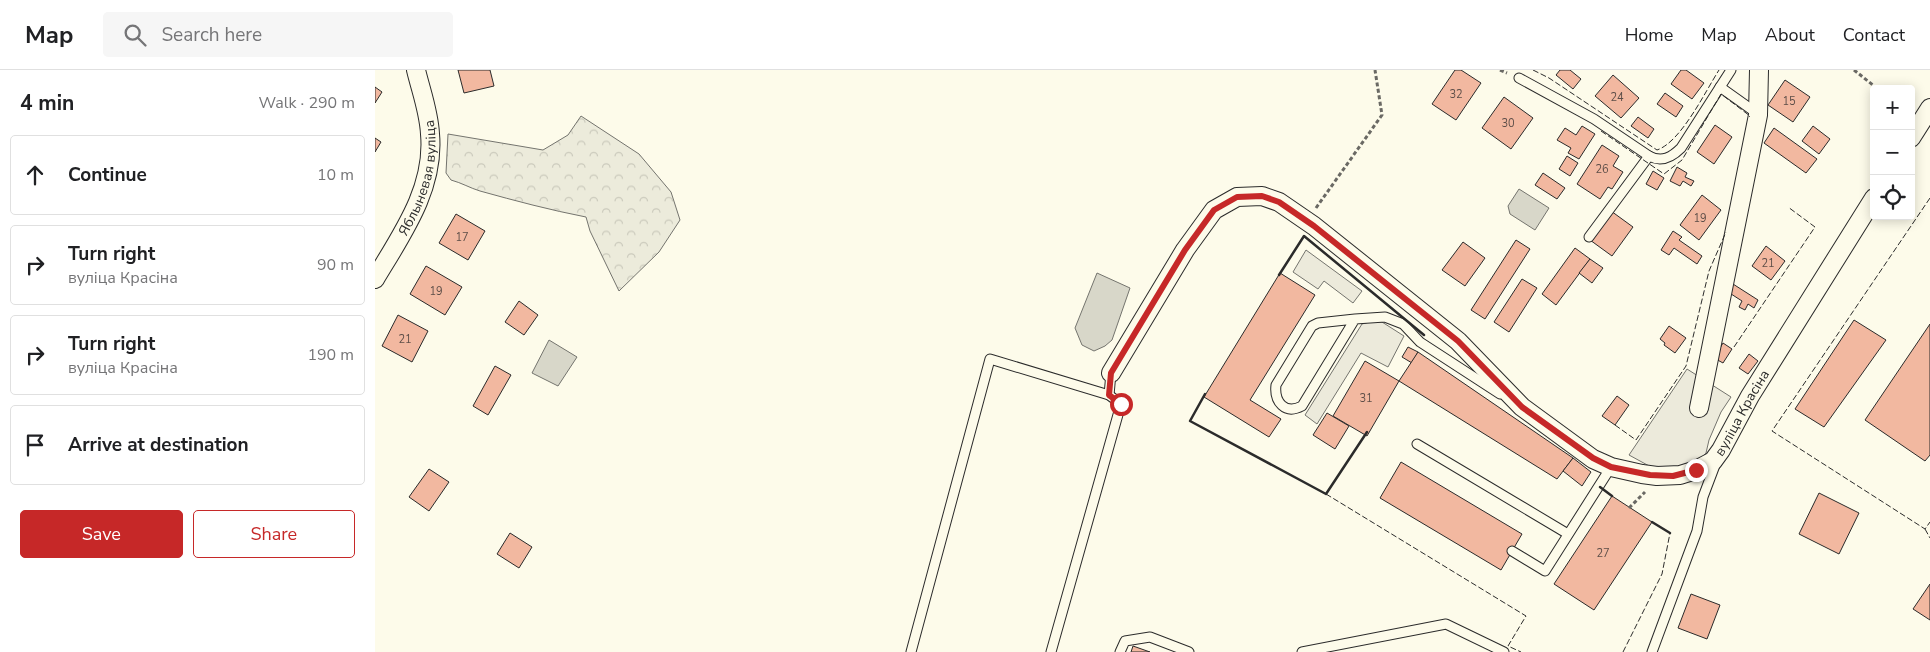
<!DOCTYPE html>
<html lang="en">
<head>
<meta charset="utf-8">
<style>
  body { margin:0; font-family:"Nunito Sans",sans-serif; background:#f6f6f6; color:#202124 }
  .controls { position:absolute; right:15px; top:15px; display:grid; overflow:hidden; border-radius:5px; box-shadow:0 2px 12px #0003 }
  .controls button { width:45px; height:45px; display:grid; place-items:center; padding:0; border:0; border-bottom:1px solid #e0e0e0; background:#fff; color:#202124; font:25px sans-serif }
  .stop { position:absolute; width:15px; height:15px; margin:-11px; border:4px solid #c62828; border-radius:50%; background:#fff }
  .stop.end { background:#c62828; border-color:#fff; box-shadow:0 1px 5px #0008 }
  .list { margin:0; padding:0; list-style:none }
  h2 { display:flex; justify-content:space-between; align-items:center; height:65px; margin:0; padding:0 20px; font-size:21px }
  h2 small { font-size:16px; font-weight:400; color:#757577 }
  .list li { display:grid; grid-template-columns:32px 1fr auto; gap:15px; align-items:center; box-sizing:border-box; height:80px; margin:0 10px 10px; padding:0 10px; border:1px solid #e0e0e0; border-radius:5px }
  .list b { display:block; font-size:19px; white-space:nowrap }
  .list p { margin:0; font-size:16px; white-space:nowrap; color:#757577 }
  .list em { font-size:16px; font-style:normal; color:#757577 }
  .actions { display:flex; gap:10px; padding:15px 20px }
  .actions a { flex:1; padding:11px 0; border:1px solid #c62828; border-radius:5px; text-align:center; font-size:18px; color:#c62828 }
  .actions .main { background:#c62828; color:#fff }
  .icon { flex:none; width:28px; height:28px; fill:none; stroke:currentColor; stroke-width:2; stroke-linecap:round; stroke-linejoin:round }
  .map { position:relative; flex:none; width:1555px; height:582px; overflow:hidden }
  header { display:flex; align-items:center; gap:30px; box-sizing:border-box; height:70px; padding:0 25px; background:#fff; border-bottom:1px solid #e0e0e0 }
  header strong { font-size:24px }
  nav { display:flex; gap:28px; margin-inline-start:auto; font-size:18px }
  .search { width:350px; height:45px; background:#f6f6f6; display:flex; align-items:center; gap:12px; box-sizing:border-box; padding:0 18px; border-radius:5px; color:#757577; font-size:19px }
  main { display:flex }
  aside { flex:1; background:#fff }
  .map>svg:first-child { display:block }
</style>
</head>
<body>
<header>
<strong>Map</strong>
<div class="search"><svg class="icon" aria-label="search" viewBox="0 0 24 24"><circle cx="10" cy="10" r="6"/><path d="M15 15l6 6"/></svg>Search here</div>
<nav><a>Home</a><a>Map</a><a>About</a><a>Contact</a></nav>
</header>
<main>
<aside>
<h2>4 min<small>Walk · 290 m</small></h2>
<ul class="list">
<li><svg class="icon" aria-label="ahead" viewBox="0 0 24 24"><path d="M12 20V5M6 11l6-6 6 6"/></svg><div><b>Continue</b></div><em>10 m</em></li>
<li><svg class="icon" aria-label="right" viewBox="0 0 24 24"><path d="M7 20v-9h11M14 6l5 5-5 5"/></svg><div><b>Turn right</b><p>вуліца Красіна</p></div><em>90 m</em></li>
<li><svg class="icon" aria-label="right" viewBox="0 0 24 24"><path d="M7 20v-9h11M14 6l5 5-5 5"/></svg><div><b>Turn right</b><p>вуліца Красіна</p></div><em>190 m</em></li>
<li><svg class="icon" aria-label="arrive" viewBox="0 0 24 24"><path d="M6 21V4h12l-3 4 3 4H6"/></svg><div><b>Arrive at destination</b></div></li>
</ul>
<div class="actions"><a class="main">Save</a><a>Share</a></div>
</aside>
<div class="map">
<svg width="1555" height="582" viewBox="0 0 1555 582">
  <defs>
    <pattern id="forest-crowns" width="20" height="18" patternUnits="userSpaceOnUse" patternTransform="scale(1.25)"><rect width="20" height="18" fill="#ecebdb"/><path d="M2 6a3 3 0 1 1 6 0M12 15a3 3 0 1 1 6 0" fill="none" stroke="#cbcabc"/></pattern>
  </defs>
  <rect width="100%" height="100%" fill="#fdfbea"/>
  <path fill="url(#forest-crowns)" stroke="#74746e" d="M206,46L264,84L296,122L305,150L284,182L244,221L215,161L211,147C175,140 141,131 105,121C95,118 87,113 76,110L71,103L73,64L168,80L193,65Z"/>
  <g fill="#eceadb" stroke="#74746e">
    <polygon points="931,180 987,221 978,233 949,211 943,219 918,202"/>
    <polygon points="998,251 1007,252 1029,266 1013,297 986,283 942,354 930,345 987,254"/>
    <polygon points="1312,299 1356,327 1346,342 1334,370 1331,383 1325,389 1306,398 1276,397 1254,385"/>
  </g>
  <g fill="#d8d7c9" stroke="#74746e">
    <polygon points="1144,119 1174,138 1160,160 1135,144 1133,136"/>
    <polygon points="722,203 755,218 737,270 730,276 719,281 707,275 700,258"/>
    <polygon points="174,270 202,287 183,316 157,303"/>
  </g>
  <g fill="#f2b8a0" stroke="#2b2b2b">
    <polygon points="83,0 115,0 119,16 89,23"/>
    <polygon points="1080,0 1086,0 1106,13 1081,50 1057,34"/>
    <polygon points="1185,0 1195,0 1206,9 1198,19 1181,5"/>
    <polygon points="1306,0 1311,0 1329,13 1317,29 1296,14"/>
    <polygon points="1238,5 1264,28 1246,48 1220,26"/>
    <polygon points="1410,10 1435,27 1418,52 1393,35"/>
    <polygon points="0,17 7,22 0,33"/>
    <polygon points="1290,23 1308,36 1301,47 1282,34"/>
    <polygon points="1129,27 1158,48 1136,79 1107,58"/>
    <polygon points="1263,47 1279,59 1273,68 1256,56"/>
    <polygon points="1340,55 1357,67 1339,94 1322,82"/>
    <polygon points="1207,56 1220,64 1204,89 1193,83 1196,78 1182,70 1190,58 1201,65"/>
    <polygon points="1438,56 1455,69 1444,84 1427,71"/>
    <polygon points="1399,58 1442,89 1431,103 1389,73"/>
    <polygon points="0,68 6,72 0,82"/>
    <polygon points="1227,75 1244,86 1238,96 1248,102 1237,119 1233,117 1225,129 1202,114"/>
    <polygon points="1192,86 1203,93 1195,106 1184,99"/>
    <polygon points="1302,97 1312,103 1310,107 1319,111 1316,116 1308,111 1305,116 1295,111"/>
    <polygon points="1278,101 1289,108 1282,120 1271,114"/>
    <polygon points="1168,103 1190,118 1182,129 1160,115"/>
    <polygon points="1327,125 1346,140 1324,170 1305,155"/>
    <polygon points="1236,141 1258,157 1237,186 1215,170"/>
    <polygon points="81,144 110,161 93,190 64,173"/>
    <polygon points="1298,161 1307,167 1304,170 1327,186 1322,194 1299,178 1294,185 1286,180"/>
    <polygon points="1141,170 1155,179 1110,249 1096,240"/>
    <polygon points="1088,172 1110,188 1090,216 1067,200"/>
    <polygon points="1391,176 1410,191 1396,210 1377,196"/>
    <polygon points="1200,178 1215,189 1181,235 1167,224"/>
    <polygon points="1215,189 1228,198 1217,213 1204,203"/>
    <polygon points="51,196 87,217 70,245 35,224"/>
    <polygon points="905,203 940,225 875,330 906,349 894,367 829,327"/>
    <polygon points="1147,209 1162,218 1134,262 1119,252"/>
    <polygon points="1358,214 1383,230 1379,238 1373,234 1370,240 1364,237 1367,231 1353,222"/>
    <polygon points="144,231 163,245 149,265 130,252"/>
    <polygon points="23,245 53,261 37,292 7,276"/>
    <polygon points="1479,250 1511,270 1449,357 1420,339"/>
    <polygon points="1555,254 1555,385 1550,391 1490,350"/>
    <polygon points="1294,256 1311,268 1300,283 1289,275 1290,273 1285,269"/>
    <polygon points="1348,273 1357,279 1348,293 1339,288"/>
    <polygon points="1033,277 1043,282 1037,293 1027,287"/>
    <polygon points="1043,282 1198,388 1182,409 1024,311"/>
    <polygon points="1374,284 1383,291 1373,304 1364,298"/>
    <polygon points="990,291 1024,311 992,366 958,346"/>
    <polygon points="120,296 136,305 113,345 98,336"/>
    <polygon points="1242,326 1254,335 1240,355 1227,346"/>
    <polygon points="952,343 974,356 960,379 938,365"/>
    <polygon points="1198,388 1216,402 1207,416 1188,401"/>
    <polygon points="1026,392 1147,464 1126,500 1005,428"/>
    <polygon points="54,399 74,412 54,441 34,427"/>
    <polygon points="1444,423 1484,443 1464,484 1424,464"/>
    <polygon points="1237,426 1277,452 1219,540 1179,514"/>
    <polygon points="135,463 157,477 144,498 122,484"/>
    <polygon points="1555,514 1555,550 1538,539"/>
    <polygon points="1316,524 1345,535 1332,569 1303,558"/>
    <polygon points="758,576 775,582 756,582"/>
  </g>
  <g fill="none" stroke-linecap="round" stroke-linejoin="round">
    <defs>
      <g id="service">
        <path d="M1144,8L1219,49L1274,86C1287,93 1297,87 1306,78L1356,0"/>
        <polyline points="1345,17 1383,44"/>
        <polyline points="1214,167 1274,86"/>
        <path d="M980,249L943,253L937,256L901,315C899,332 910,345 927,336L980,249L1010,247L1028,254L1045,272L1125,324"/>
        <polyline points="734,325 736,303"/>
        <polyline points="1042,374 1193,464"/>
        <polyline points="1137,481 1170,501 1236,397"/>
        <polyline points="536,582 615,289 734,325 746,334 676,582"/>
        <polyline points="745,582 750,571 775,567 814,582"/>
        <polyline points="927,582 1071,554 1129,582"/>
        <polyline points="1277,582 1322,461 1328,427 1342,390"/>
      </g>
      <g id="minor">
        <polyline points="1536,68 1555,38"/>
        <path id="s1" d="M0,209C27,164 60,118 55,64C54,42 46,21 41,0"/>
        <path id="s2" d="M736,303L810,180L839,140L862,127L887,126L904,132L939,156L1083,271L1147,337L1218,389L1236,397L1267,404L1282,406L1305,405L1321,400L1338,391L1346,380L1375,326L1499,128"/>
        <polyline points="1324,338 1383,45 1384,0"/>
      </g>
    </defs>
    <use href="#service" stroke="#2b2b2b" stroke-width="11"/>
    <use href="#minor" stroke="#2b2b2b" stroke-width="20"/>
    <g stroke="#6a6964" stroke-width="3" stroke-dasharray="4 2.5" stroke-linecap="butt">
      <polyline points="1125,0 1132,3"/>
      <polyline points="1479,0 1503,19"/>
      <polyline points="941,138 1007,45 1000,0"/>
      <polyline points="1254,438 1270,422"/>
    </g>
    <use href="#service" stroke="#fdfbea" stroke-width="9"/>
    <use href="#minor" stroke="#fdfbea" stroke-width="18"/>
    <g stroke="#2b2b2b" stroke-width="1" stroke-dasharray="6 2.5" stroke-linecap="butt">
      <path d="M1158,0L1174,8L1282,80C1306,72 1330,22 1344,0"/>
      <polyline points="1226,61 1289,104 1307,90 1346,24 1375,46 1374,47"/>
      <polyline points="1555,128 1397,361 1550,459 1555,452"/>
      <polyline points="1359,277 1440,157 1413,137"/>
      <polyline points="1240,355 1261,370 1311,296 1334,201 1351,162"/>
      <polyline points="951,424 1151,546 1133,576 1146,582"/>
      <polyline points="1550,459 1555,468"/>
      <polyline points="1248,582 1287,504 1295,463"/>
    </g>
    <g stroke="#2b2b2b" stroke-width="2.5">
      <polyline points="904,205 929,166 1049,265"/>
      <polyline points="830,324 815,351 951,424 992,362"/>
      <polyline points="1225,417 1237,426"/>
      <polyline points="1277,452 1295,463"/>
    </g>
  </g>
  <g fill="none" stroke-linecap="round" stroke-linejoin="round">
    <polyline stroke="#c62828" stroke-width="6" points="746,334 734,325 736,303 810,180 839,140 862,127 887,126 904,132 939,156 1083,271 1147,337 1218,388 1236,397 1275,405 1298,406 1321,400"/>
  </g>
  <g text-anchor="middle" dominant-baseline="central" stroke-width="4" stroke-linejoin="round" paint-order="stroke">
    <g font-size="11" fill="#5d4e48">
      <text x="1081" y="24">32</text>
      <text x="1242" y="27">24</text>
      <text x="1414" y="31">15</text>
      <text x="1133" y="53">30</text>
      <text x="1227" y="99">26</text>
      <text x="1325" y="148">19</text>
      <text x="87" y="167">17</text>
      <text x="1393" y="193">21</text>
      <text x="61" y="221">19</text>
      <text x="30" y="269">21</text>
      <text x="991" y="328">31</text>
      <text x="1228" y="483">27</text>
    </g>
    <g font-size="14" fill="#2b2b2b" stroke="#fdfbea">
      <text stroke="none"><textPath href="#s1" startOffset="112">Яблыневая вуліца</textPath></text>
      <text stroke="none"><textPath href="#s2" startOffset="851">вуліца Красіна</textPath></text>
    </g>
  </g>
</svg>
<div class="controls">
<button>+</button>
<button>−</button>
<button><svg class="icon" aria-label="locate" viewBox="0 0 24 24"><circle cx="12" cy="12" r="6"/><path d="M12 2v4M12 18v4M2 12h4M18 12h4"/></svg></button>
</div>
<div class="stop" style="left:746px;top:334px"></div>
<div class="stop end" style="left:1321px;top:400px"></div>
</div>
</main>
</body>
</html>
